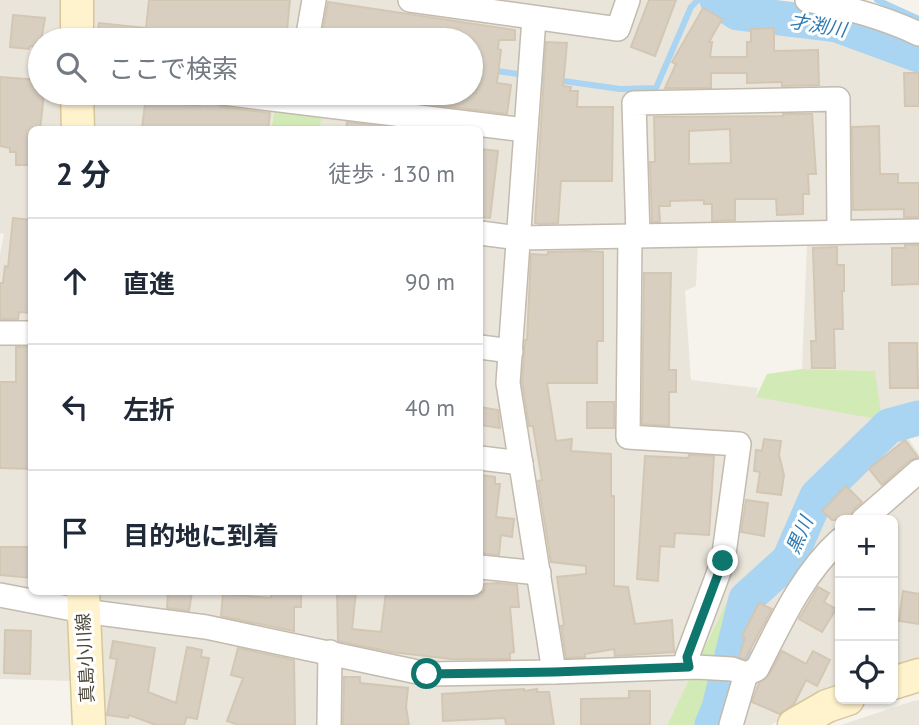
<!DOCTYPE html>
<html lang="ja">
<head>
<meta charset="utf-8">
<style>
  body { margin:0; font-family:"PT Sans","Noto Sans JP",sans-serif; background:#f2f2f3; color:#1f2937 }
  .controls { position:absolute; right:21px; bottom:21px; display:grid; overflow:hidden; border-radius:10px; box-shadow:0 2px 5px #0004 }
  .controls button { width:63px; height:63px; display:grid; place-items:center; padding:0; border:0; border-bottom:2px solid #e0e1e3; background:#fff; color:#1f2937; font:35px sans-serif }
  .stop { position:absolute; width:21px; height:21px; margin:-16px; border:5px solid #0f766e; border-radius:50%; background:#fff }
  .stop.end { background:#0f766e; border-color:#fff; box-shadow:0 2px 7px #0008 }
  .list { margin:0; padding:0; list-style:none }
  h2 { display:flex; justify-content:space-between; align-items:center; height:91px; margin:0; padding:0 28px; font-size:30px }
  h2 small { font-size:23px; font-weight:400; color:#747a83 }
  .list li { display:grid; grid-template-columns:46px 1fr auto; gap:21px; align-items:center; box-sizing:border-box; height:126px; padding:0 28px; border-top:2px solid #e0e1e3 }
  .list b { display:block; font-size:26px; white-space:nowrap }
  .list em { font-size:23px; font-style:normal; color:#747a83 }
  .icon { flex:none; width:38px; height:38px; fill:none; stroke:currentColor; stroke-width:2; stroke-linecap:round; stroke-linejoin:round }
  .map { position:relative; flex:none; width:919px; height:725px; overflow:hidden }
  .search { position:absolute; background:#fff; box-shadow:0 2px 5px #0004; left:28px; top:28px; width:455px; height:77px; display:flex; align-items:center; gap:18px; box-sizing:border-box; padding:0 24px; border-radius:38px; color:#747a83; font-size:26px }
  .panel { position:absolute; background:#fff; box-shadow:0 2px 5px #0004; left:28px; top:126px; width:455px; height:469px; border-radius:10px }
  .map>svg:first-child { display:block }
</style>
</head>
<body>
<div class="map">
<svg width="919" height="725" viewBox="0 0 919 725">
  <rect width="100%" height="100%" fill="#f6f3ec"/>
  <g fill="#eae5da" fill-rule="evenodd">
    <polygon points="0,0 61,0 61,40 40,40 40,93 62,93 62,129 32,130 32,592 68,592 73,681 0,679 0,254 4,234 0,233"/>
    <path d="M91,0H707L738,21L829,31L919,62V409L882,420L810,493L781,548L743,593L729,597L667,725H102L94,592H480V130L320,129L322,113L274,107L271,129H92V93H471V40H91ZM807,242L802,369L875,371L756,396L758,388L691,380L685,291L696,286L698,243Z"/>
    <polygon points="904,432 919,454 919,663 893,671 893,520 840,520 840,689 821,695 771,725 746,725 737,719 734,664 747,606 796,560 822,504 871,452"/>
    <polygon points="919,700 919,725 841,725 913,701"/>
  </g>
  <g fill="#d2eab5">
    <polygon points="275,106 322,113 320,129 271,130"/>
    <polygon points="802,369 875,371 882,420 756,397 767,374"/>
    <polygon points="743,593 747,606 734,664 728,703 718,725 667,725 729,597"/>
  </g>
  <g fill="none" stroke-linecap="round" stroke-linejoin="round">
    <g stroke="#a9d4f2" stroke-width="6">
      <polyline points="877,0 919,19"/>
      <polyline points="280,38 292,40"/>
      <polyline points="471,67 524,75"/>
      <polyline points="535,77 620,89 656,88 691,7 698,0"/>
    </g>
    <g stroke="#a9d4f2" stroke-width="35">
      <polyline points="717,0 738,13 837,25 919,55"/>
      <polyline points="712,725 719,708 746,599 789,560 817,496 889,426 919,418"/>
    </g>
  </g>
  <g fill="#d8cfc1" stroke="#d3c7b4" stroke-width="2" fill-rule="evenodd">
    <polygon points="149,0 290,0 286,40 96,40 99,23 146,28"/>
    <polygon points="649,0 676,0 655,56 631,47"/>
    <polygon points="328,2 515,30 515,40 499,40 498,49 501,50 497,83 511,85 507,114 350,94 476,93 480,56 471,55 473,40 321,40"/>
    <polygon points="703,8 722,19 709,42 712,42 710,57 747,57 747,42 751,42 751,29 774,28 774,51 818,50 819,85 782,86 782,82 747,83 747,73 711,73 711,88 665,88 676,64 672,62"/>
    <polygon points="13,15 45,18 40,47 30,46 29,49 10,47"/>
    <polygon points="546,42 567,43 563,86 571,87 570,91 578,91 577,107 613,107 612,181 561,181 558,223 540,224 535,223"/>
    <polygon points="904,73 919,73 919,106 905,106"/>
    <polygon points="0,77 40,80 40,93 44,93 40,130 32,130 32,165 16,165 16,152 10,152 10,148 0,146"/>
    <polygon points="146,96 166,98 166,102 200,106 200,99 212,101 221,107 270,113 268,130 142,128"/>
    <path d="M783,114H812L816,174H808L809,194H803V214L777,215L776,199H735V220L712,221V204H704V200L670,201V206H659L660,222H652L650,162H655L654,117L783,116ZM730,129L731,163L689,164V131Z"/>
    <polygon points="347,122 403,129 403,130 346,130"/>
    <polygon points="879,126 880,174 898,174 898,183 919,183 919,217 904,217 904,209 853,210 852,127"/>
    <polygon points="480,149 498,151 490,218 480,217"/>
    <polygon points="13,218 32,220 32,313 19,312 18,319 0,319 0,283 3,283 5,266 8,267"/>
    <polygon points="905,245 919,245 919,284 892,285 892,248 905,248"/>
    <polygon points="837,247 837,265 844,265 844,291 842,291 843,329 834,329 835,368 812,368 811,341 816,341 813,248"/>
    <polygon points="588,251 603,252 603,341 597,341 597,383 547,383 556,441 572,439 571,451 611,454 611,496 614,496 614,586 628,587 635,624 672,620 674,652 615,656 614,649 585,654 585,657 566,658 561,626 564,625 557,577 586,574 586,566 551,562 538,481 542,480 533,426 529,426 522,382 525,340 527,340 531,254 547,255 548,252"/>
    <polygon points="644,273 671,273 669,370 676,370 676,392 669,392 669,426 642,424"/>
    <polygon points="889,343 917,343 918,388 890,388"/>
    <polygon points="16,347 32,347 32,469 0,468 0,382 16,382"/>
    <rect x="587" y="402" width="27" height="26"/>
    <polygon points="480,407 498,410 500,428 480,425"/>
    <polygon points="764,439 781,441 779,455 784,475 781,495 757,492 760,472 754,471 756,450 762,451"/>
    <polygon points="905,440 918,457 910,460 882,485 869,469"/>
    <polygon points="689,455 714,456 709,535 675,533 674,547 660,546 658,581 637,579 645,456 688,458"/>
    <polygon points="480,475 495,477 495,484 500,484 496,517 514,519 512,537 501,535 499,555 480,553"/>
    <polygon points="846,486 862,502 853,510 849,520 832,520 822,511"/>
    <polygon points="746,500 768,503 764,536 741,532"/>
    <polygon points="0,547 32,547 32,578 0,575"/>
    <polygon points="498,583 517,585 519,607 510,607 514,652 510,653 510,659 451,659 391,652 338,641 337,592 356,592 352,629 381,632 386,592 484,592 483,584"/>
    <polygon points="818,587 829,593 824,602 836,609 822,632 799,619"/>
    <polygon points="903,591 919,594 919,624 899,621"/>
    <polygon points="168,592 192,592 189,611 167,608"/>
    <polygon points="271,592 301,592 301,607 294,607 294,631 221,616 223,594 271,598"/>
    <polygon points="759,603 772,609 745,659 739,657 745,638 742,636"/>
    <polygon points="5,630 31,631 30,674 4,673"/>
    <polygon points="113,641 155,648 148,692 176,703 187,647 202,650 201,657 209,658 197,719 187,717 184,725 156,725 129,715 128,718 107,715 117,659 110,658"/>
    <polygon points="238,648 294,660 295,725 238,725 227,721 243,678 231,675"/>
    <polygon points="782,651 806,664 813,651 830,660 817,686 806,680 794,704 780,714 752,702 759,683 769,675"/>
    <polygon points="344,677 360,677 360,683 408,688 406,707 409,725 343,725"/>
    <polygon points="524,689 524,691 537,689 537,692 549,692 554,725 506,725 505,718 443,721 442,694"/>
    <polygon points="629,691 650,691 650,725 581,725 581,699 629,698"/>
  </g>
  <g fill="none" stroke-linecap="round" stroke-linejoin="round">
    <defs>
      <g id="street">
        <polyline points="410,0 618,29 628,0"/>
        <path d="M807,0C846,7 883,17 919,34"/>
        <polyline points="534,18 508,383 554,672"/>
        <polyline points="307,40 314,0"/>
        <polyline points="223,93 525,130"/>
        <polyline points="480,233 519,238 919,231"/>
        <polyline points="630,236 628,437 739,444 723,561 687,657 689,667"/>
        <polyline points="638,236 634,103 838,99 839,232"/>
        <polyline points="0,333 32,333"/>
        <polyline points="480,347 511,351"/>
        <polyline points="480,458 521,463"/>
        <polyline points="863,520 919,471"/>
        <polyline points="480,567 539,573"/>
        <path d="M0,595L83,611L206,627L427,674L554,672L696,667L732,669L746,674L757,669C780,624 802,574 840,540"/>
        <polyline points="329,725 330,652"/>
        <polyline points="731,725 746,674"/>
      </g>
      <g id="secondary">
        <polyline points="77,0 77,40"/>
        <polyline points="77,93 78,130"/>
        <polyline points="83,592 89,725"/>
        <polyline points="893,683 919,675"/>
        <polyline points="794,725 827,706 848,699"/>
      </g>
    </defs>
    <use href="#street" stroke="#c2bbae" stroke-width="26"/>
    <use href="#secondary" stroke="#d6c79b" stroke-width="35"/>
    <use href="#street" stroke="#fff" stroke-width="23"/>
    <use href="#secondary" stroke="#fff3cd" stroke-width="32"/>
  </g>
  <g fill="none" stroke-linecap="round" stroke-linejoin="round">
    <polyline stroke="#0f766e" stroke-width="9" points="427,674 554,672 689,667 687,657 723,561"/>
  </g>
  <g text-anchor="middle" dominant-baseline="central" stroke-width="6" stroke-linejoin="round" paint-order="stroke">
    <g font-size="18" fill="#4b4439" stroke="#fff">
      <text transform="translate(85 658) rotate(-93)">真島小川線</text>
    </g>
    <g font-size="19" font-style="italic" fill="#2e7ab2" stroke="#fff">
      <text transform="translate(818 25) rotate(10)">才渕川</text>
      <text transform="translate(799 535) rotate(-66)">黒川</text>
    </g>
  </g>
</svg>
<div class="controls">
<button>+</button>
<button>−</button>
<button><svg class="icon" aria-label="locate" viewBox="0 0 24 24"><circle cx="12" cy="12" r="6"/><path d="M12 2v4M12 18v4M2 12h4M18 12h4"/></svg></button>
</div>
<div class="stop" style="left:427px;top:674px"></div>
<div class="stop end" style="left:723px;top:561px"></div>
<div class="search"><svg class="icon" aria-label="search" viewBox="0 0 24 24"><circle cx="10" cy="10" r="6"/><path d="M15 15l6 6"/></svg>ここで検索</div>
<section class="panel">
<h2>2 分<small>徒歩 · 130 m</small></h2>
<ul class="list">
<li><svg class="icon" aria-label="ahead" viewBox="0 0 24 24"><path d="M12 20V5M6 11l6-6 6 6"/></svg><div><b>直進</b></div><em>90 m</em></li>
<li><svg class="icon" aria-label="left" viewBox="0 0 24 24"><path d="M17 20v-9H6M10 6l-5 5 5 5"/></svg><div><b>左折</b></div><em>40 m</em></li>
<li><svg class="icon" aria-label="arrive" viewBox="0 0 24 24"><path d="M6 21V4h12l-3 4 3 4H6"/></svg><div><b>目的地に到着</b></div></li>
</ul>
</section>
</div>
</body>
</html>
